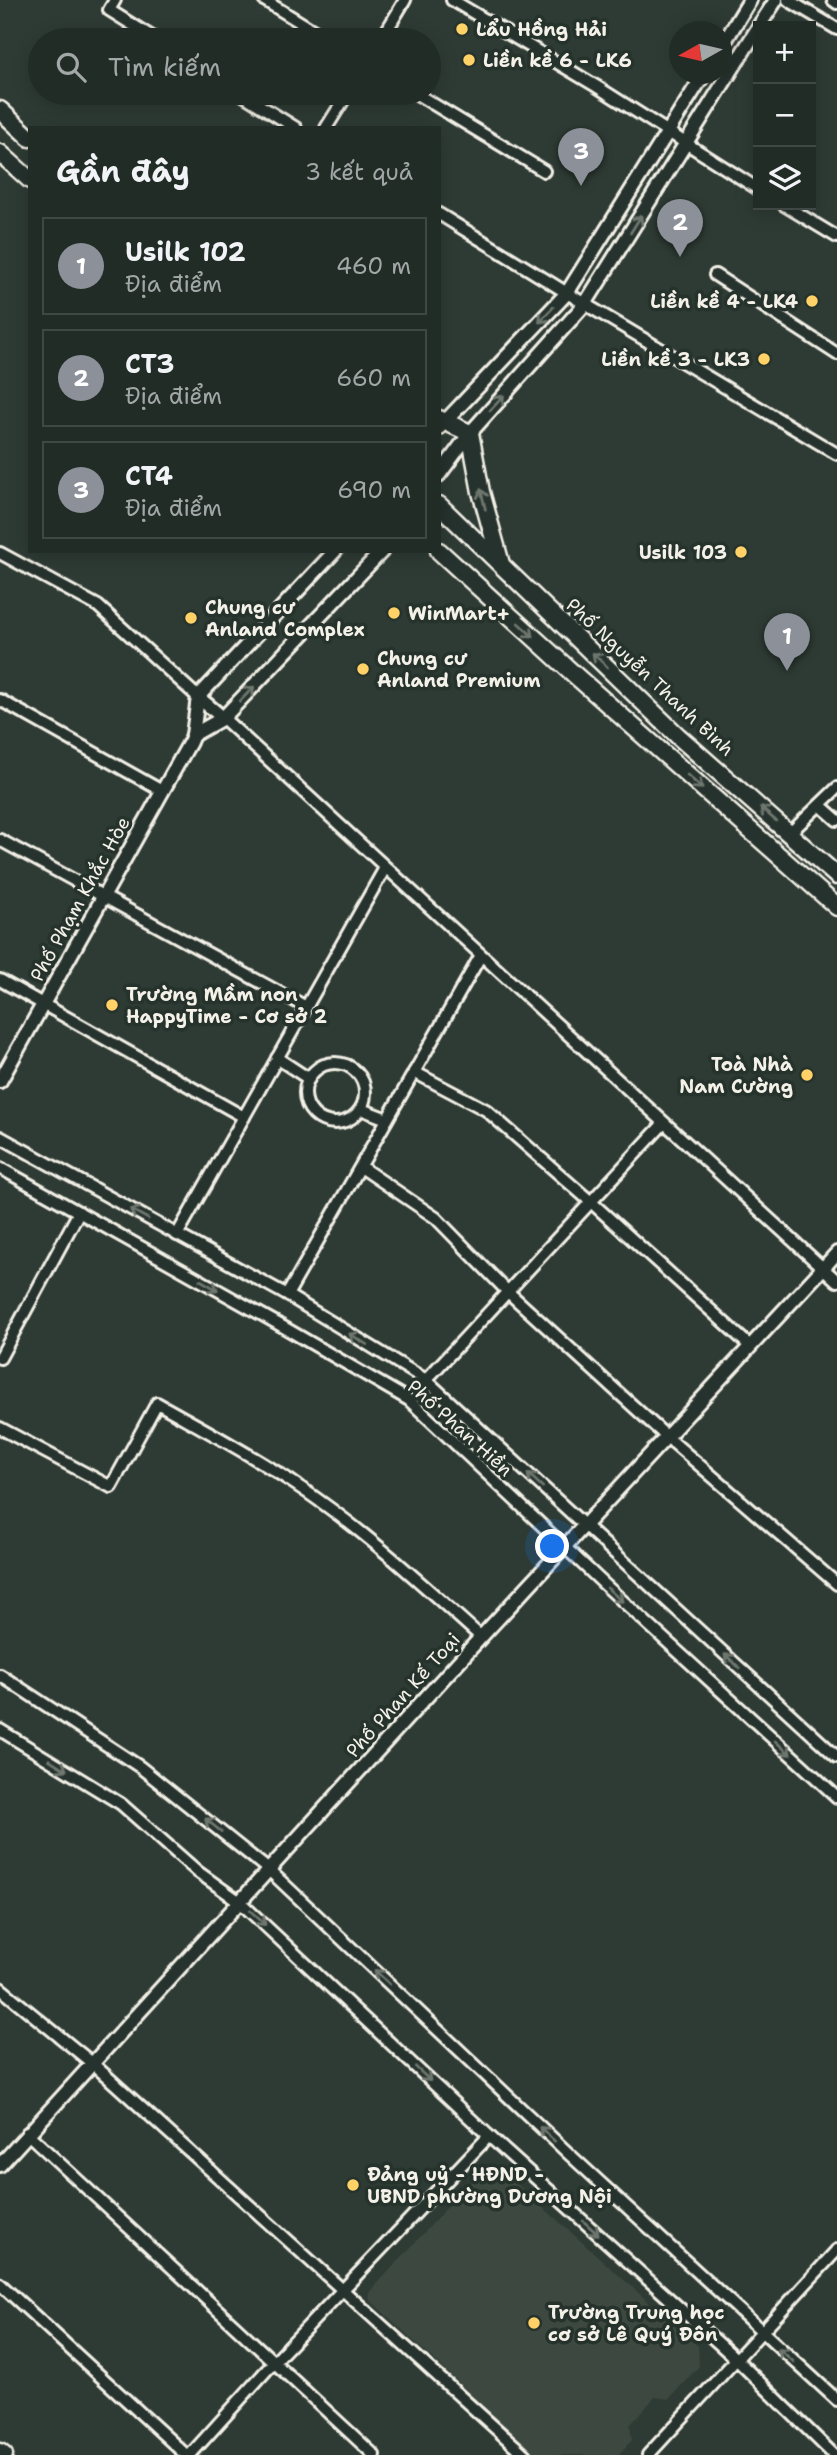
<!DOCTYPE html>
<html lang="vi">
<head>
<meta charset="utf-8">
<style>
  body { margin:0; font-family:"Shantell Sans",sans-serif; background:#2a342f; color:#f1f3f6 }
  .controls { position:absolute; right:21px; top:21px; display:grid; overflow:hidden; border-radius:0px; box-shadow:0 4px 18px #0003 }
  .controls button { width:63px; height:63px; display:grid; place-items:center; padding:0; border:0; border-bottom:2px solid #3f4844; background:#222c27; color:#f1f3f6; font:35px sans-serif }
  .compass { position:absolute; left:669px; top:21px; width:63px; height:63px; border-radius:50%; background:#222c27; box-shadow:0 4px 18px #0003; rotate:262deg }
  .you { position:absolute; left:553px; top:1547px; width:24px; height:24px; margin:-18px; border:5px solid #fff; border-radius:50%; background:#1a73e8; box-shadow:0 0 0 10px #1a73e833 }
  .badge { display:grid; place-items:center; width:46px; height:46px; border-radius:50%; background:#8c9099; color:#fff; font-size:23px; font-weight:700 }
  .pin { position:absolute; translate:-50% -58px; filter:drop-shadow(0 2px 4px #0008) }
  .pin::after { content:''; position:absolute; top:37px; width:24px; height:21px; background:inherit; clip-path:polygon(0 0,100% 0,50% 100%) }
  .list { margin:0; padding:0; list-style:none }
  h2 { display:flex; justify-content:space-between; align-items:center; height:91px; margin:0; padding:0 28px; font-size:30px }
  h2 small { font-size:23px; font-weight:400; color:#a2a7a7 }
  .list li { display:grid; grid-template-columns:46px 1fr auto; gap:21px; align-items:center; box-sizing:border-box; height:98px; margin:0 14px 14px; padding:0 14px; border:2px solid #3f4844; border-radius:0px }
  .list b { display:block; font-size:26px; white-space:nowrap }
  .list p { margin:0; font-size:23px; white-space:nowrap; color:#a2a7a7 }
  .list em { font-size:23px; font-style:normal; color:#a2a7a7 }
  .icon { flex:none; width:38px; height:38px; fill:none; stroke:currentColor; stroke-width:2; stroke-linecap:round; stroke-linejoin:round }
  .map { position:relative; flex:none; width:837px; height:2455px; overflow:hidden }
  .search { position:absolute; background:#222c27; box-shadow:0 4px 18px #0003; left:28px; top:28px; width:413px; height:77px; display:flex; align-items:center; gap:18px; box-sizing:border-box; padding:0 24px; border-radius:38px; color:#a2a7a7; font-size:26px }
  .panel { position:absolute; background:#222c27; box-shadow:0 4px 18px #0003; left:28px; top:126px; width:413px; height:427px; border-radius:0px }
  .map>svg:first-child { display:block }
</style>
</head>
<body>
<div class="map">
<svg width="837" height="2455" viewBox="0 0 837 2455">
  <rect width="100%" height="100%" fill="#2e3b34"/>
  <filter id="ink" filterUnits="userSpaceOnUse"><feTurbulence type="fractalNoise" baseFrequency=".0143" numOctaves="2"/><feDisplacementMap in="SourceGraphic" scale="14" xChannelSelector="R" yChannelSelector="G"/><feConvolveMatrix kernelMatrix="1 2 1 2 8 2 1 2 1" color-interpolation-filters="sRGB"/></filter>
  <g filter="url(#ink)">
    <polygon fill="#3c4841" points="484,2167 498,2167 698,2346 699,2366 669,2399 655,2397 630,2425 632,2440 618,2455 536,2455 370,2300 369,2293"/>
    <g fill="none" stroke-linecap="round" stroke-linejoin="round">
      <defs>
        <g id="minor">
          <polyline points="115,0 109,10 157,40"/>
          <polyline points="264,0 329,40"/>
          <polyline points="452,0 596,86 758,189"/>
          <polyline points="788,0 837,29"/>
          <polyline points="833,0 837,3"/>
          <polyline points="381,40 405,0"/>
          <polyline points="240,93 296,128"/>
          <polyline points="415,93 544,171"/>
          <polyline points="326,128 348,93"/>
          <polyline points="784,205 837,237"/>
          <polyline points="439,214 585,304 837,454"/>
          <polyline points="715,275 837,354"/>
          <polyline points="0,553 98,606 198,697"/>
          <polyline points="0,700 162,791"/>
          <polyline points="223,718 837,1281"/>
          <polyline points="820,805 837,820"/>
          <polyline points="790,833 837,788"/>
          <polyline points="0,840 306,1007"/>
          <polyline points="0,980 244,1117"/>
          <polyline points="277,1058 309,1079"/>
          <circle cx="335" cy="1093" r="30"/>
          <polyline points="414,1072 486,1110 591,1202 750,1346"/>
          <polyline points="361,1109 387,1119"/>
          <polyline points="0,1137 287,1295 426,1380 837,1757"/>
          <polyline points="361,1167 436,1218 508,1292 667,1437 837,1584"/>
          <polyline points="0,1168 273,1321 409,1400 604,1584 837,1797"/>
          <polyline points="177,1235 385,868"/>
          <polyline points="287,1295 481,955"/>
          <polyline points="0,1358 79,1212"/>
          <polyline points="426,1380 664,1123"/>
          <path d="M0,1428L111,1487L157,1403C203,1429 251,1454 295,1484C362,1528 422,1584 481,1637"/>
          <polyline points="0,1675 140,1767 270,1871 569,2154 837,2400"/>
          <polyline points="0,1730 121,1804 198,1872 240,1902 489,2136 736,2359 834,2455"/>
          <polyline points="0,1988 92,2063 525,2455"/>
          <polyline points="27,2133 374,2455"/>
          <polyline points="0,2284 186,2455"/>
          <polyline points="190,2455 274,2362 489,2136"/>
          <polyline points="648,2455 837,2250"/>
        </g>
        <g id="tertiary">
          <polyline points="759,26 776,0"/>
          <polyline points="722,46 750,0"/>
          <polyline points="439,428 567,293 704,74"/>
          <polyline points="439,475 470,433 585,304 758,28"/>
          <polyline points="198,697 223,718"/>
          <polyline points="193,735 223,718 382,551"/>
          <polyline points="0,1081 190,742 193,735 198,697 335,551"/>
          <polyline points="0,2165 481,1637 837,1253"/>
        </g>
        <polyline id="secondary" points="0,2451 5,2455"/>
        <g id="primary">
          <polyline points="0,110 30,138"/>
          <polyline points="0,153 30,180"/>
          <polyline points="439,419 470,433 481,492 501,564"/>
          <polyline points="439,505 678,736 837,876"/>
          <polyline points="439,551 576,676 837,907"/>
        </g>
      </defs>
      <use href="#minor" stroke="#f4f1e8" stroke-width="16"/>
      <use href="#tertiary" stroke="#f4f1e8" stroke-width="18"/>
      <use href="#secondary" stroke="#f4f1e8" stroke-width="19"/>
      <use href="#primary" stroke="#f4f1e8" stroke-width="21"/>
      <use href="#minor" stroke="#26332d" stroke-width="10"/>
      <use href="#tertiary" stroke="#26332d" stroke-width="12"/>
      <use href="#secondary" stroke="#26332d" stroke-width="14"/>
      <use href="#primary" stroke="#26332d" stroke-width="16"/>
    </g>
    <defs><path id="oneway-shaft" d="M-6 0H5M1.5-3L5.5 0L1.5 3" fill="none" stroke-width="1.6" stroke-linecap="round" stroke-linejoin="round" transform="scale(1.75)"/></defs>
    <g stroke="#6e766e">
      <use href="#oneway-shaft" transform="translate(636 224) rotate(-58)"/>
      <use href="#oneway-shaft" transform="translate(546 315) rotate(133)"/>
      <use href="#oneway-shaft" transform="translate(497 403) rotate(-48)"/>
      <use href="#oneway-shaft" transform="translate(483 499) rotate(-103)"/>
      <use href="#oneway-shaft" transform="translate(526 630) rotate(42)"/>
      <use href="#oneway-shaft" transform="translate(600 660) rotate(-136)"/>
      <use href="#oneway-shaft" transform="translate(247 694) rotate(-46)"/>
      <use href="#oneway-shaft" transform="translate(695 782) rotate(42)"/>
      <use href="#oneway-shaft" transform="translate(768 814) rotate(-139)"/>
      <use href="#oneway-shaft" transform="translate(139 1214) rotate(-151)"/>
      <use href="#oneway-shaft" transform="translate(209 1285) rotate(30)"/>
      <use href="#oneway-shaft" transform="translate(358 1339) rotate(-148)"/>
      <use href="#oneway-shaft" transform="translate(535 1480) rotate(-137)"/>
      <use href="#oneway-shaft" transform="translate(615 1595) rotate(42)"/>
      <use href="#oneway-shaft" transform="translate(732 1661) rotate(-138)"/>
      <use href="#oneway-shaft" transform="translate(783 1748) rotate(42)"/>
      <use href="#oneway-shaft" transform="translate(58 1765) rotate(32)"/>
      <use href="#oneway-shaft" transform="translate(213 1825) rotate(-141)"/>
      <use href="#oneway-shaft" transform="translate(258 1918) rotate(43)"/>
      <use href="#oneway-shaft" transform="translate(382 1977) rotate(-137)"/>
      <use href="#oneway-shaft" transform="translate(423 2074) rotate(43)"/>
      <use href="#oneway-shaft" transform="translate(547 2134) rotate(-137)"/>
      <use href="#oneway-shaft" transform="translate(591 2228) rotate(42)"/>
      <use href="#oneway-shaft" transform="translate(786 2355) rotate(-138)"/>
    </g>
  </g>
  <g fill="#ffd166" stroke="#26332d" stroke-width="2.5">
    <circle cx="462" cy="29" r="7"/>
    <circle cx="469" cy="60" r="7"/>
    <circle cx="812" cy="301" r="7"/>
    <circle cx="764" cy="359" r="7"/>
    <circle cx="741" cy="552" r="7"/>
    <circle cx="394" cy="613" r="7"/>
    <circle cx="191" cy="618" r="7"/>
    <circle cx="363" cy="669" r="7"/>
    <circle cx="112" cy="1005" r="7"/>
    <circle cx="807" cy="1075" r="7"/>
    <circle cx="353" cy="2185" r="7"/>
    <circle cx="534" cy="2323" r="7"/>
  </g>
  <g text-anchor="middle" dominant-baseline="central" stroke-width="7" stroke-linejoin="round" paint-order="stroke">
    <g font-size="19" font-weight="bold" fill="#f4f1e8" stroke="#26332d" text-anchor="start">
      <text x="476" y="29">Lẩu Hồng Hải</text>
      <text x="483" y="60">Liền kề 6 - LK6</text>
      <text x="798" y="301" text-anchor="end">Liền kề 4 - LK4</text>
      <text x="750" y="359" text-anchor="end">Liền kề 3 - LK3</text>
      <text x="727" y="552" text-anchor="end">Usilk 103</text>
      <text x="205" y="607">Chung cư<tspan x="205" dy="22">Anland Complex</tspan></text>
      <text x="408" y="613">WinMart+</text>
      <text x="377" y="658">Chung cư<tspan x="377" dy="22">Anland Premium</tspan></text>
      <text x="126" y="994">Trường Mầm non<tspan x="126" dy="22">HappyTime - Cơ sở 2</tspan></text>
      <text x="793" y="1064" text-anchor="end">Toà Nhà<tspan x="793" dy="22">Nam Cường</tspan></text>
      <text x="367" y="2174">Đảng uỷ - HĐND -<tspan x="367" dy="22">UBND phường Dương Nội</tspan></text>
      <text x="548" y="2312">Trường Trung học<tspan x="548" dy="22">cơ sở Lê Quý Đôn</tspan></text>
    </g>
    <g font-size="19" fill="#f4f1e8" stroke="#26332d">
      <text transform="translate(650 677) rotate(43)">Phố Nguyễn Thanh Bình</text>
      <text transform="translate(80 899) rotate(-61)">Phố Phạm Khắc Hòe</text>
      <text transform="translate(460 1428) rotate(42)">Phố Phan Hiền</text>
      <text transform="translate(403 1695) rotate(-48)">Phố Phan Kế Toại</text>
    </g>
  </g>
</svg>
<div class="controls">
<button>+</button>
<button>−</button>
<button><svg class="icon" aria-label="layers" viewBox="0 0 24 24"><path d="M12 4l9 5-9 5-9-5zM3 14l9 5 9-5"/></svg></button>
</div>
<svg class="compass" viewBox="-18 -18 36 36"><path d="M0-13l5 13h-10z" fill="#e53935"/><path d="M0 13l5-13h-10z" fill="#a2a7a7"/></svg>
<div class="you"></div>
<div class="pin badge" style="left:787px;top:671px">1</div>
<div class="pin badge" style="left:680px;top:257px">2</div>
<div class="pin badge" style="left:581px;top:186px">3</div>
<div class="search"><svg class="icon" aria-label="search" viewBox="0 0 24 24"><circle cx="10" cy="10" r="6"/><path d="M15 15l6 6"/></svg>Tìm kiếm</div>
<section class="panel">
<h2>Gần đây<small>3 kết quả</small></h2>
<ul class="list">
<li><span class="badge">1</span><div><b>Usilk 102</b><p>Địa điểm</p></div><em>460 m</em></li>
<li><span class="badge">2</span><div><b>CT3</b><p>Địa điểm</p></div><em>660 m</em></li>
<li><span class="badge">3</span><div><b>CT4</b><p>Địa điểm</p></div><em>690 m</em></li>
</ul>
</section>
</div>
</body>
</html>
